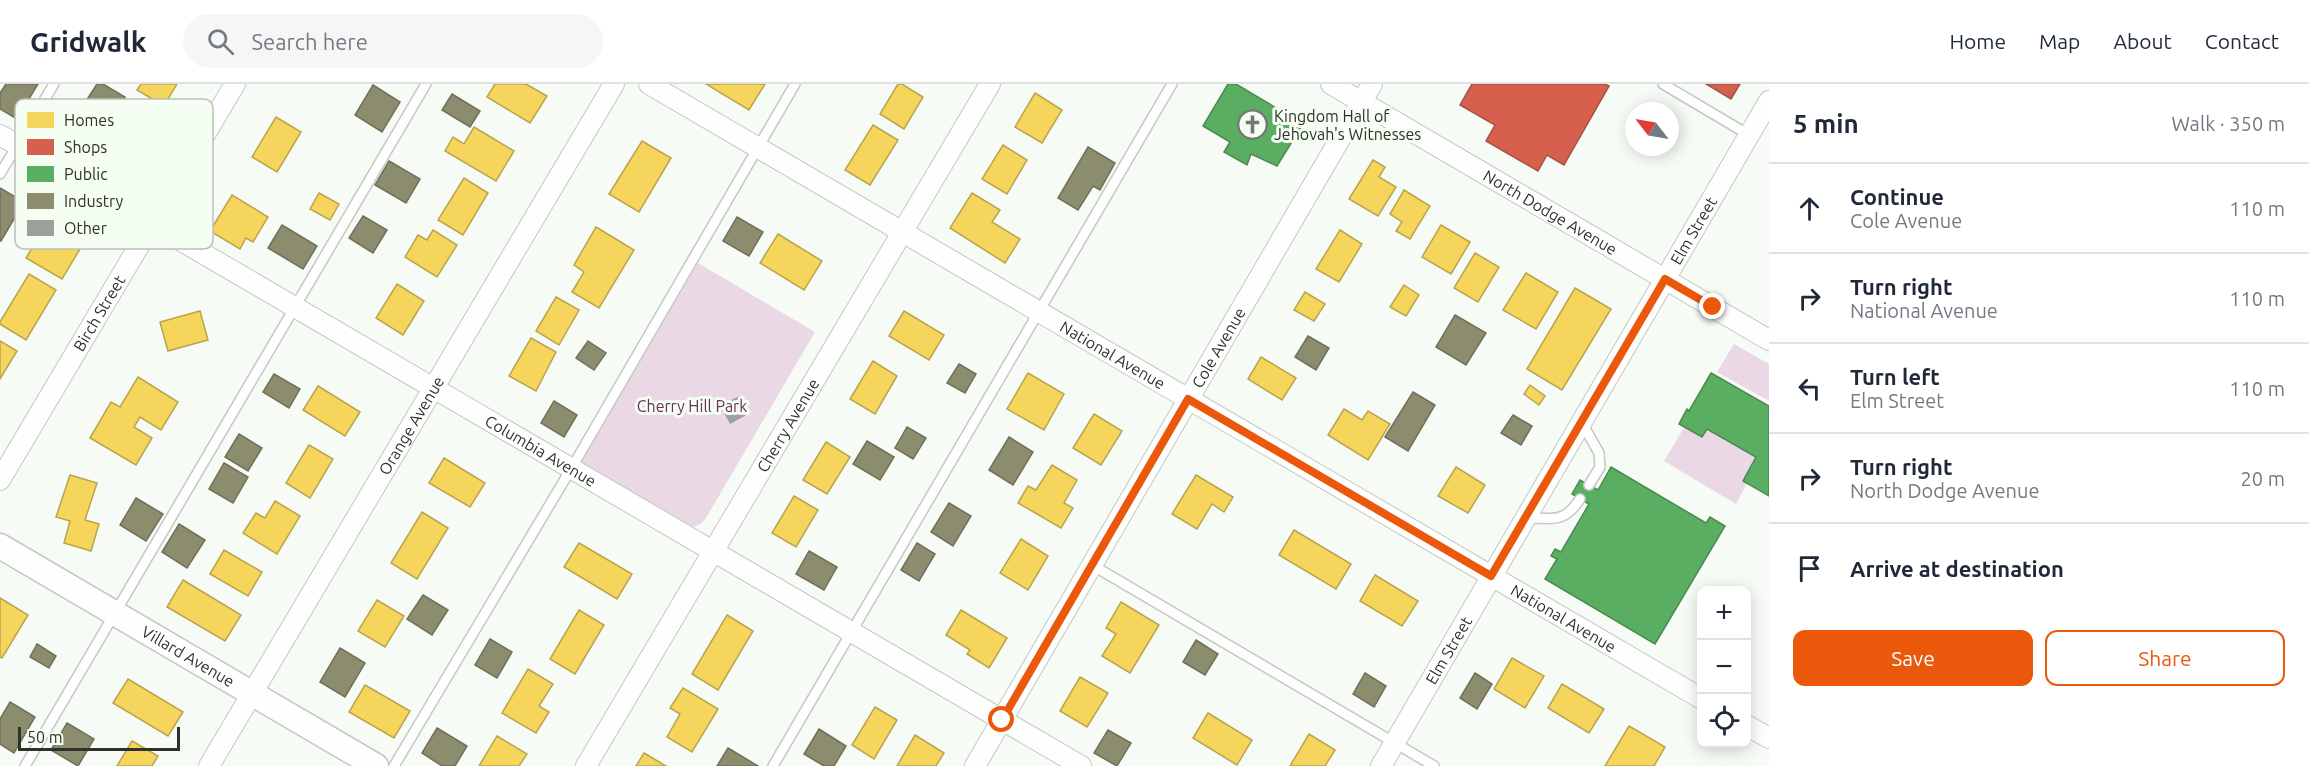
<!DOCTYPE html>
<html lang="en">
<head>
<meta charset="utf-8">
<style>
  body { margin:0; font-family:Ubuntu,sans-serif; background:#f6f6f7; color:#1f2937 }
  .controls { position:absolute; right:18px; bottom:18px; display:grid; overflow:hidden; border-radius:12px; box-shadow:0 3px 15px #0003 }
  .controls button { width:54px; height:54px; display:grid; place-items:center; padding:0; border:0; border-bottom:2px solid #e0e1e3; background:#fff; color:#1f2937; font:30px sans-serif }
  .compass { position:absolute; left:1625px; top:18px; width:54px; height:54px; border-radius:50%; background:#fff; box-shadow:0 3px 15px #0003; rotate:301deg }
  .scale { position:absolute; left:18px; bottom:15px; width:162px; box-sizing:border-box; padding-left:6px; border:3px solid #2d332b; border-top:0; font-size:16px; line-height:21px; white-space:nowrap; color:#2d332b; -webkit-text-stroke:4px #f5fef2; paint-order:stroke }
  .stop { position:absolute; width:18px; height:18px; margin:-14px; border:4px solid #ea580c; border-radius:50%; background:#fff }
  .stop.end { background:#ea580c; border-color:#fff; box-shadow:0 2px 6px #0008 }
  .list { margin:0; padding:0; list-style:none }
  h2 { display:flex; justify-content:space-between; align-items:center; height:78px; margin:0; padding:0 24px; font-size:26px }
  h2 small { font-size:20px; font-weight:400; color:#747a83 }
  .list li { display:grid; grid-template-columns:39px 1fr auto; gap:18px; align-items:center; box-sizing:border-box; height:90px; padding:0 24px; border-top:2px solid #e0e1e3 }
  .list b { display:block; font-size:22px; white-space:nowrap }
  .list p { margin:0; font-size:20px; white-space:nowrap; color:#747a83 }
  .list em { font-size:20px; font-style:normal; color:#747a83 }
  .actions { display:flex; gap:12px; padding:18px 24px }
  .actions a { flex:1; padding:14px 0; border:2px solid #ea580c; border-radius:12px; text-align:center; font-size:21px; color:#ea580c }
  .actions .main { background:#ea580c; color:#fff }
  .icon { flex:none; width:33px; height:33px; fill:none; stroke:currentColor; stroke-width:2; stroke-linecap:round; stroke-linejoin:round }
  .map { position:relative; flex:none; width:1769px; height:682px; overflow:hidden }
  header { display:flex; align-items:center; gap:36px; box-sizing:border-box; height:84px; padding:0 30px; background:#fff; border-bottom:2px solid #e0e1e3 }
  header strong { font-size:28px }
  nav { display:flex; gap:33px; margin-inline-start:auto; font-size:21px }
  .search { width:420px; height:54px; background:#f6f6f7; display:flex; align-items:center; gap:15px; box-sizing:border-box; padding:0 21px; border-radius:33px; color:#747a83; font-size:22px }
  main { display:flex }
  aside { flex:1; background:#fff }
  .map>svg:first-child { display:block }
</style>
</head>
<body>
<header>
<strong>Gridwalk</strong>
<div class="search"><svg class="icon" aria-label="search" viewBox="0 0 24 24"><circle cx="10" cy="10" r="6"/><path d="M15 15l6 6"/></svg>Search here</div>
<nav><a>Home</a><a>Map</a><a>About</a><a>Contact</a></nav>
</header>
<main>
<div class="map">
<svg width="1769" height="682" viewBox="0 0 1769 682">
  <rect width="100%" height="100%" fill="#f6fbf5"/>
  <g fill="#ead8e4">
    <polygon points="698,179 815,248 706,434 701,440 693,443 580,380"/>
    <polygon points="1734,260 1769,280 1769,317 1717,288"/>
    <polygon points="1685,342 1707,345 1756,373 1743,397 1747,399 1736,420 1664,377"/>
  </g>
  <g fill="#f6d55c" stroke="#baa44d" stroke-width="1.5">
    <polygon points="141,0 177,0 164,22 137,6"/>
    <polygon points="495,0 526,0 547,12 530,39 487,13"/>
    <polygon points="706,0 765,0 749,26"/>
    <polygon points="898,0 902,0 923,13 904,45 880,30"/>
    <polygon points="1035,9 1062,26 1042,59 1015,43"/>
    <polygon points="276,33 301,48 277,88 252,73"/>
    <polygon points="873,41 898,56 870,101 845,86"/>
    <polygon points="474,43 514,67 496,97 445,67 453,53 464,60"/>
    <polygon points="642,57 671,74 639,128 609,110"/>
    <polygon points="1003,61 1027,76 1007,110 982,95"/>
    <polygon points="1373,76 1385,83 1379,93 1396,103 1378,132 1349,115"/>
    <polygon points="464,94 488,109 463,151 438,136"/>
    <polygon points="1404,106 1430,122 1410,155 1396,147 1402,138 1390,130"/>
    <polygon points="319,109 339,120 330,136 310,125"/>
    <polygon points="972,109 1000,126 992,138 1020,155 1005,179 950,144"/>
    <polygon points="232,111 268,133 253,158 246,154 240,165 210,147"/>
    <polygon points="50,134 86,155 62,195 26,174"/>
    <polygon points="1441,141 1470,158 1451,190 1422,173"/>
    <polygon points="596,143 634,166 599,224 572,208 584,188 574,181"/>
    <polygon points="433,146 457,161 437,193 405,173 418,151 427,156"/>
    <polygon points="1340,146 1362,160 1339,198 1316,185"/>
    <polygon points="778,150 822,177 804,206 760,179"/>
    <polygon points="1475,169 1499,183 1478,218 1454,204"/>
    <polygon points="1526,189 1558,208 1536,245 1503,226"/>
    <polygon points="29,190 56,206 26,256 0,240 0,238"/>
    <polygon points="397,200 424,217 403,251 376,234"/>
    <polygon points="1404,201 1419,211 1406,232 1390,223"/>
    <polygon points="1575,204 1611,225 1562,306 1527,285"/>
    <polygon points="1305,208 1325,220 1314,237 1294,226"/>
    <polygon points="556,213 579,226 559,261 536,247"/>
    <polygon points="200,227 208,256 168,267 160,238"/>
    <polygon points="904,227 944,251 929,276 889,252"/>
    <polygon points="531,254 556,268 536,307 509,292"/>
    <polygon points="0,257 17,267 0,295"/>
    <polygon points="1261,273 1296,294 1282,316 1248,295"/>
    <polygon points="873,277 897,292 875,330 850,315"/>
    <polygon points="1028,289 1064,310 1044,346 1007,325"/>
    <polygon points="138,293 178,318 161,346 140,333 134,343 152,354 136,381 90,354 111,318 120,323"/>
    <polygon points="1530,301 1545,312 1539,321 1524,310"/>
    <polygon points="318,302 360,328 345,352 303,326"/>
    <polygon points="1344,325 1362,336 1368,327 1390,340 1368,376 1328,351"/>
    <polygon points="1094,330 1122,347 1101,381 1073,364"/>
    <polygon points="826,358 850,373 827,410 803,396"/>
    <polygon points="309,361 333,375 310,414 286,399"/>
    <polygon points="444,374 485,399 470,423 429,399"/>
    <polygon points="1052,381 1077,396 1064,419 1073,424 1061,444 1018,419 1028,402 1036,406"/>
    <polygon points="1456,383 1485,401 1468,429 1438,412"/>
    <polygon points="70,391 97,399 85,436 99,440 91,467 64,459 70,437 56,433"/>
    <polygon points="1196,391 1233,413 1224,428 1212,420 1197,445 1172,430"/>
    <polygon points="794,412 818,426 796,463 772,449"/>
    <polygon points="275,417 300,432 277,470 243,449 256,429 265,434"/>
    <polygon points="422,428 448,444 417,495 391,479"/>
    <polygon points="1294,446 1351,480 1336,505 1279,471"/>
    <polygon points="1021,455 1048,472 1028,506 1000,489"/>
    <polygon points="579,459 632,490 617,515 564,483"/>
    <polygon points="224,466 262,488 248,512 210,490"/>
    <polygon points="1375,491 1418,517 1402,542 1360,517"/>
    <polygon points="183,496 241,531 225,557 167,523"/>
    <polygon points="0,514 28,531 2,574 0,573"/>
    <polygon points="377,516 404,532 385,563 358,547"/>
    <polygon points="1121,518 1159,541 1130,589 1102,572 1116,550 1106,544"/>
    <polygon points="579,526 604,541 575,590 550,575"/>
    <polygon points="961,526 1007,554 989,584 967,570 970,566 946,551"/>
    <polygon points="727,531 753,547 718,606 692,590"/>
    <polygon points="1512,574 1544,592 1525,624 1494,605"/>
    <polygon points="528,585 553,600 539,622 549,628 536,649 502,629"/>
    <polygon points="1080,593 1108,609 1087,643 1060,627"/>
    <polygon points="128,595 183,628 168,652 113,619"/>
    <polygon points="1562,600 1604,625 1589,649 1548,624"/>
    <polygon points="365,601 410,627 394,654 349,628"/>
    <polygon points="683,604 718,625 692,668 667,653 680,630 670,624"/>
    <polygon points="875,623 897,636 874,675 852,661"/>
    <polygon points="1208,629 1252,656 1237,681 1193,654"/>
    <polygon points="1629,642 1665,663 1654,682 1605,682"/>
    <polygon points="1309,650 1335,666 1325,682 1290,682"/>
    <polygon points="915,651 944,669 936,682 897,682"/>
    <polygon points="497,652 527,670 519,682 479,682"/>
    <polygon points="132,657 158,672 152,682 117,682"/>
    <polygon points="644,669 666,682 636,682"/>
  </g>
  <g fill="#d6604d" stroke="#a35243" stroke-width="1.5">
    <polygon points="1472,0 1605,0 1609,2 1564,81 1547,71 1538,87 1486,57 1495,41 1460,21"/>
    <polygon points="1706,0 1740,0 1731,15"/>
  </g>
  <g fill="#5aae61" stroke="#4c8951" stroke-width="1.5">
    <polygon points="1228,0 1236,0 1303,40 1277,82 1251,70 1247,81 1224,68 1230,58 1203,42"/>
    <polygon points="1711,289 1769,322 1769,412 1743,397 1756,373 1707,345 1702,353 1679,340 1687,325 1689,327"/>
    <polygon points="1611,383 1706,439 1710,433 1725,442 1655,560 1545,495 1557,475 1551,472 1555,465 1561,468 1589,420 1572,410 1580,396 1598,406"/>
  </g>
  <g fill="#8c8c6e" stroke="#70715a" stroke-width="1.5">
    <polygon points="6,0 38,0 17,35 0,25 0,9"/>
    <polygon points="97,0 103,0 125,13 111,36 84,20"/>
    <polygon points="373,1 400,18 382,48 355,31"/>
    <polygon points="452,10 480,27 470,43 442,26"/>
    <polygon points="1088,63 1115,79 1100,106 1093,102 1078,126 1058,114"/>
    <polygon points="389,77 420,95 406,119 375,101"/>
    <polygon points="0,104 24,118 1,157 0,156"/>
    <polygon points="363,132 387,146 373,169 349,154"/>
    <polygon points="737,133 763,148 749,172 723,157"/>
    <polygon points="282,141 317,162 303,185 268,164"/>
    <polygon points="1455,231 1486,249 1466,281 1436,263"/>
    <polygon points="1308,252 1329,264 1316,286 1295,273"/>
    <polygon points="588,257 606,269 594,286 576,274"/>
    <polygon points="959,280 976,290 965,309 947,299"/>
    <polygon points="274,290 300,305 289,324 263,308"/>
    <polygon points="1413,308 1435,321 1408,367 1385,353"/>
    <polygon points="554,317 577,331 564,353 541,339"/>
    <polygon points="1513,331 1532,342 1521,361 1501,349"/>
    <polygon points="907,343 926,354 913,375 895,364"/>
    <polygon points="239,350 262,364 248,387 225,373"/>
    <polygon points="1009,353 1033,368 1013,401 989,386"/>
    <polygon points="867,357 894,373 880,396 853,380"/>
    <polygon points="224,379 248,393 233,419 209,405"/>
    <polygon points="136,414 163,430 146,457 120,441"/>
    <polygon points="949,419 971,432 953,462 931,448"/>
    <polygon points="179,440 205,456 187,484 162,468"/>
    <polygon points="917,459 935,470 919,497 901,486"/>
    <polygon points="809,467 837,483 824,506 796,490"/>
    <polygon points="423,511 448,526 432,551 407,535"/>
    <polygon points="490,555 512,568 497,594 475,581"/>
    <polygon points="1196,556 1218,570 1205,591 1183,578"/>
    <polygon points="37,560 56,572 49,584 30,573"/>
    <polygon points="340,564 365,579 345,613 320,598"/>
    <polygon points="1365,589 1386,602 1374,623 1353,610"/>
    <polygon points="1475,589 1492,600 1477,625 1460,614"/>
    <polygon points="10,618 35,633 14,669 0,660 0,635"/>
    <polygon points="67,639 94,655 78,682 51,666"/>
    <polygon points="437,644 467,662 455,682 442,682 422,669"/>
    <polygon points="819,645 846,662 834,682 824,682 804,670"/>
    <polygon points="1108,646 1131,659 1117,682 1094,669"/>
    <polygon points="728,664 758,682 717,682"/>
  </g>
  <polygon fill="#9ca19b" points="739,312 748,330 730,340 720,322"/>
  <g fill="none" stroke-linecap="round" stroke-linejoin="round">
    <defs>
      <g id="service">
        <polyline points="1663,0 1749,51"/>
        <polyline points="0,90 54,0"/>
        <polyline points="1582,339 1599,369 1600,383 1589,401"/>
        <path d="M1525,434C1552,434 1564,440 1580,415"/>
        <polyline points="1092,481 1434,682"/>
        <polyline points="25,682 426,0"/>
        <polyline points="394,682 571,385 795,0"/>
        <polyline points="773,682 1172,0"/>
      </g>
      <g id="minor">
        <path id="s1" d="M649,0L1702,615"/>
        <path id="s2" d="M1331,0L1769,256"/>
        <path id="s3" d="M0,51L1081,682"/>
        <path id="s4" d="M0,396L235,0"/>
        <polyline points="1746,641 1769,654"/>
        <path id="s5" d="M209,682L614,0"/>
        <path id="s6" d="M586,682L990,0"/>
        <path id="s7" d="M975,682L1372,0"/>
        <path id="s8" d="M1381,682L1769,17"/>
      </g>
      <g id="tertiary">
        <path id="s9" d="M0,462L376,682"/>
      </g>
    </defs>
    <use href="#service" stroke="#c3c9c2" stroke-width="12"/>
    <use href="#minor" stroke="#c3c9c2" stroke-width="22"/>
    <use href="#tertiary" stroke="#c3c9c2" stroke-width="27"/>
    <use href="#service" stroke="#fefefe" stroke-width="9"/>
    <use href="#minor" stroke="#fefefe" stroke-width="20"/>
    <use href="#tertiary" stroke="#fefefe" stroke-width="24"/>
  </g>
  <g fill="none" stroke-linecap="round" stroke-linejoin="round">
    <polyline stroke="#ea580c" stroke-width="8" points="1002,636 1188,315 1491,492 1665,195 1713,223"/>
  </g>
  <defs>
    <symbol id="church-ring" viewBox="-11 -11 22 22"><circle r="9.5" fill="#f5fef2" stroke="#737972" stroke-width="1.5"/><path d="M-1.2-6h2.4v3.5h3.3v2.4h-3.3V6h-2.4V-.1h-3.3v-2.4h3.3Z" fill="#737972"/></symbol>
  </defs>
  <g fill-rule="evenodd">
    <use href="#church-ring" x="1236" y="24" width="33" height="33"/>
  </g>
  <g text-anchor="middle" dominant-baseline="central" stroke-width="6" stroke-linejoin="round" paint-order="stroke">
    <g font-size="16" fill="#2d332b" stroke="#f5fef2" text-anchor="start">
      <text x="1274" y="32">Kingdom Hall of<tspan x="1274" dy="18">Jehovah's Witnesses</tspan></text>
    </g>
    <g font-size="16" fill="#2d332b" stroke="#f5fef2">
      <text stroke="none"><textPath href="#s2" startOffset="254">North Dodge Avenue</textPath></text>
      <text stroke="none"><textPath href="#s8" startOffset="620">Elm Street</textPath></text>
      <text stroke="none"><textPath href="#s4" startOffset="194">Birch Street</textPath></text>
      <text stroke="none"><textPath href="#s7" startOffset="484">Cole Avenue</textPath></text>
      <text stroke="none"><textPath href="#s1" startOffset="537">National Avenue</textPath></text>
      <text stroke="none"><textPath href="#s5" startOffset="396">Orange Avenue</textPath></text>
      <text stroke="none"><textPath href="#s6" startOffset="396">Cherry Avenue</textPath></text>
      <text stroke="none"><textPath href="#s3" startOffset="626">Columbia Avenue</textPath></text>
      <text stroke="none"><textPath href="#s1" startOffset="1059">National Avenue</textPath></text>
      <text stroke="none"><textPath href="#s8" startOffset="134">Elm Street</textPath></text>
      <text stroke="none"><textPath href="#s9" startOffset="218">Villard Avenue</textPath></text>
    </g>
    <g font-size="16" fill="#682f5c" stroke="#f5fef2">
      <text x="692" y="322">Cherry Hill Park</text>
    </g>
  </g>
  <rect x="15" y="15" width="198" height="150" rx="9" fill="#f5fef2" stroke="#b9c1b6" stroke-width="1.5"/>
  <rect x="27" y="28" width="27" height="16" fill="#f6d55c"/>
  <rect x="27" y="55" width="27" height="16" fill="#d6604d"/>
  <rect x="27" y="82" width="27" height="16" fill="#5aae61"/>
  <rect x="27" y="109" width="27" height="16" fill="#8c8c6e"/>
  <rect x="27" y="136" width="27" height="16" fill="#9ca19b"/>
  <g font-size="16" fill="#2d332b">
    <text x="64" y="42">Homes</text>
    <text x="64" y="69">Shops</text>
    <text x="64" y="96">Public</text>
    <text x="64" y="123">Industry</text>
    <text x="64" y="150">Other</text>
  </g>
</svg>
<div class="controls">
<button>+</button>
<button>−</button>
<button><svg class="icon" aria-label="locate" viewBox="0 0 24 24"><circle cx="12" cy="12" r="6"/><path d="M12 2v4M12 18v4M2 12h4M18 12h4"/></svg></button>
</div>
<svg class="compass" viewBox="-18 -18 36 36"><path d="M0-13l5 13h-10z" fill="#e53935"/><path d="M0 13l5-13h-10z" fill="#747a83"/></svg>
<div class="scale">50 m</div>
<div class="stop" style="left:1002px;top:636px"></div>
<div class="stop end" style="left:1713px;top:223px"></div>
</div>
<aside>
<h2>5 min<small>Walk · 350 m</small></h2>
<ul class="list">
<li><svg class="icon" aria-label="ahead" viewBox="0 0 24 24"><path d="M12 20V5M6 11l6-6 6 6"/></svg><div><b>Continue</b><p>Cole Avenue</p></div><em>110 m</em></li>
<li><svg class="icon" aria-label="right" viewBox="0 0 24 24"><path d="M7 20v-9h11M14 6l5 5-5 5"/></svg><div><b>Turn right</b><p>National Avenue</p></div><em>110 m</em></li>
<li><svg class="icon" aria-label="left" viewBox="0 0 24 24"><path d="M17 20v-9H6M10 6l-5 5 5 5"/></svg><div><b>Turn left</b><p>Elm Street</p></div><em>110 m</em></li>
<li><svg class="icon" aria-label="right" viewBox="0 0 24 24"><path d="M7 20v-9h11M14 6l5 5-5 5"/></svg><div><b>Turn right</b><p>North Dodge Avenue</p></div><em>20 m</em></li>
<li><svg class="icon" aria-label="arrive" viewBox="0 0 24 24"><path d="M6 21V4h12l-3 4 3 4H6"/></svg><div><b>Arrive at destination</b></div></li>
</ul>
<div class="actions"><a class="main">Save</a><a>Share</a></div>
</aside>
</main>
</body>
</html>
